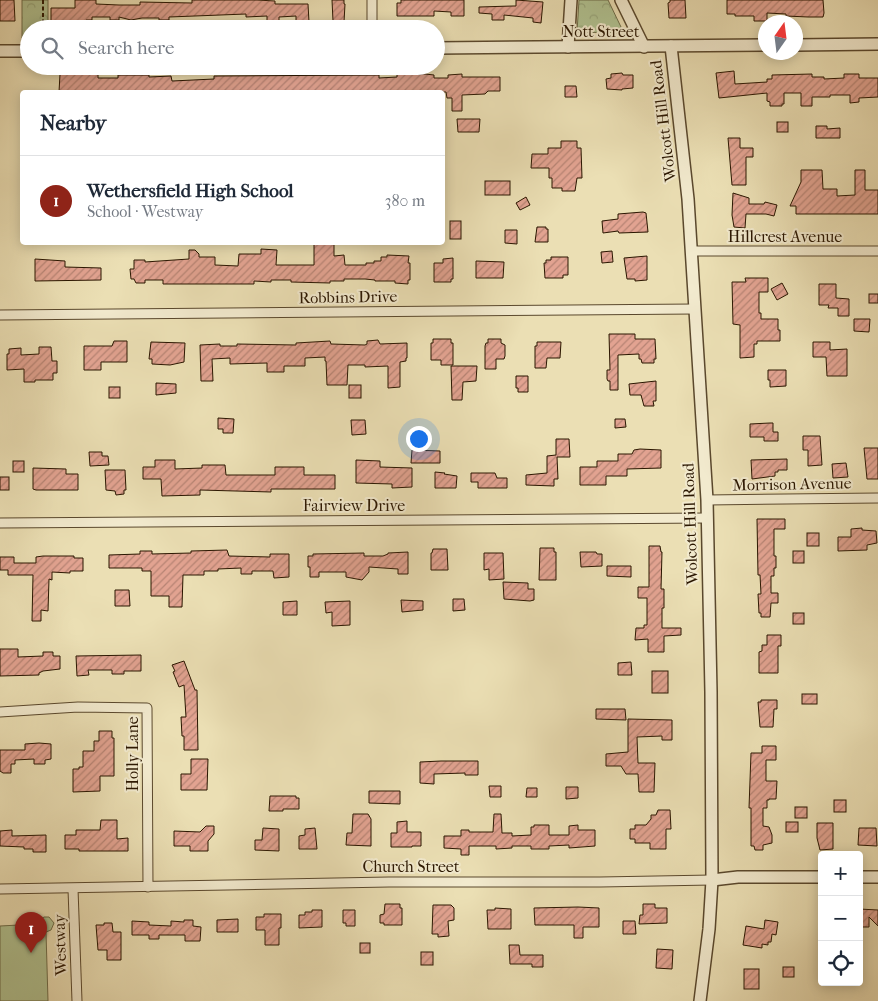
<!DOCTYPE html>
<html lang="en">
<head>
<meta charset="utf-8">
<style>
  body { margin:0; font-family:"IM FELL French Canon",serif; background:#f2f2f3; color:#1f2937 }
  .controls { position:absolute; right:15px; bottom:15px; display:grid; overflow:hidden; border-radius:5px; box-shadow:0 2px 12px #0003 }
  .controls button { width:45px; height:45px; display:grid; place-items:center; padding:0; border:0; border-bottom:1px solid #e0e1e3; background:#fff; color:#1f2937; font:25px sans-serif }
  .compass { position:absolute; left:758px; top:15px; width:45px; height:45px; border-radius:50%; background:#fff; box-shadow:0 2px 12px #0003; rotate:14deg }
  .you { position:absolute; left:418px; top:438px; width:18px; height:18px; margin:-12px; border:4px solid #fff; border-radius:50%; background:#1a73e8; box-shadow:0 0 0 8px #1a73e833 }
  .badge { display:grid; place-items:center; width:32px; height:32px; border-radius:50%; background:#8f2418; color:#fff; font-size:16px; font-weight:700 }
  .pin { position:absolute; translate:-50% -41px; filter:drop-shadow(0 1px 2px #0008) }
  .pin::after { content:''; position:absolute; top:26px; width:18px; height:15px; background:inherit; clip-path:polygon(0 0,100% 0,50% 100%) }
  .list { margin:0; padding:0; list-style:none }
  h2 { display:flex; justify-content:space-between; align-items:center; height:65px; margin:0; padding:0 20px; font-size:21px }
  h2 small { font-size:16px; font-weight:400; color:#747a83 }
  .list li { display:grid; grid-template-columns:32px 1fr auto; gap:15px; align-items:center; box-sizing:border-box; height:90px; padding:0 20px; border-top:1px solid #e0e1e3 }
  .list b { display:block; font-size:19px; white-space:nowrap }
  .list p { margin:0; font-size:16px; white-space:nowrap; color:#747a83 }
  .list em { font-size:16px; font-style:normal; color:#747a83 }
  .icon { flex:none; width:28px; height:28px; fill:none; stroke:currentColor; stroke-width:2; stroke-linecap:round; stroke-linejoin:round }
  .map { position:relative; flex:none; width:878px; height:1001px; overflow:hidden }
  .search { position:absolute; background:#fff; box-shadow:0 2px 12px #0003; left:20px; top:20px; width:425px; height:55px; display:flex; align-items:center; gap:12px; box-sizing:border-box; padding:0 18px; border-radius:28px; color:#747a83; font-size:19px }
  .panel { position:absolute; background:#fff; box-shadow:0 2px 12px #0003; left:20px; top:90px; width:425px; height:155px; border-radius:5px }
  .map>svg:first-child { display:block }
</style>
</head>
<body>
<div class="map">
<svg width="878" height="1001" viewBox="0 0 878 1001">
  <defs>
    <pattern id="park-crowns" width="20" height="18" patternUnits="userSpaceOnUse" patternTransform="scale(1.25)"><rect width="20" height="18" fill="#b1c392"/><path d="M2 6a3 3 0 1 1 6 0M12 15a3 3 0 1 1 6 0" fill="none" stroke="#98a77c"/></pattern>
    <pattern id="building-hatch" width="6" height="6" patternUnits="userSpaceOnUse" patternTransform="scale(1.25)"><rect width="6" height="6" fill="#e2a391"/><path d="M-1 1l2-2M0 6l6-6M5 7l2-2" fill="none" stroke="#b78474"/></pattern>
  </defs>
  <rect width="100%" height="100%" fill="#ebdfb4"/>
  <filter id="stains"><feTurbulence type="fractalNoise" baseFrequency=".004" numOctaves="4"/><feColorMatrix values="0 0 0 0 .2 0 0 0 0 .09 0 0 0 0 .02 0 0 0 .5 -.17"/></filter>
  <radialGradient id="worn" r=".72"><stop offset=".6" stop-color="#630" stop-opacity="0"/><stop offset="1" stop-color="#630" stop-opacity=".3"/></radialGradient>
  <g fill="url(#park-crowns)" stroke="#6e6c49">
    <polygon points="22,0 48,0 48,29 29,29 29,37 22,38"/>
    <polygon points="579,0 608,0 621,27 619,33 577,32"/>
  </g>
  <polygon fill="#b1c392" stroke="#6e6c49" points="44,917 49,917 54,923 51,930 46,932 48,1001 0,1001 0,926 38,924 40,920"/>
  <g fill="url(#building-hatch)" stroke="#2a1600">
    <polygon points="0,0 14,0 15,21 0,21"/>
    <polygon points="75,0 96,0 96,4 119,5 140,5 140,2 192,3 192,0 257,0 275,1 275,4 308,4 309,22 296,22 296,16 279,17 279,23 267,23 267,16 246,17 246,14 169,17 169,20 159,20 159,18 142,18 131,20 119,17 119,20 110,20 110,17 92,17 92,20 86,20 86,22 51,21 51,8 75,8"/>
    <polygon points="332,0 344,0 344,4 345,4 344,22 333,21"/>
    <polygon points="401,0 464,0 464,16 451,16 451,12 434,11 434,16 397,16 397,3 401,3"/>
    <polygon points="516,0 543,2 541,23 533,22 533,18 504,15 504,20 492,20 492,14 479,13 479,7 513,6 516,6"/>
    <polygon points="670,0 685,0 686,18 669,18 668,3 670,2"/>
    <polygon points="727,0 823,0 824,13 823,17 808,17 786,16 786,14 767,13 767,21 754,21 754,16 735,16 735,14 727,14"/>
    <polygon points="734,71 735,84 767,82 767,79 772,79 772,75 812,74 812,77 824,77 824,79 844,78 844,74 859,74 859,78 878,78 878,97 859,98 859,102 850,103 850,95 830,95 830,97 812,97 812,106 801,106 801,93 784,93 784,104 782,104 782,106 770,106 770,102 767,101 767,93 719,98 716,73"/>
    <polygon points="622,73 623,75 633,75 633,88 622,89 622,90 607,89 606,79 611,78 611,74"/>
    <polygon points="60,74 98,74 98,78 118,78 118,75 149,75 149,77 171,76 172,81 214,79 214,76 379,75 379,78 397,77 397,74 425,74 434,75 434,78 448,78 448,75 462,74 462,77 500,77 500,91 488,91 485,94 462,95 462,111 452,111 452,98 447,98 446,92 59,92"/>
    <polygon points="565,86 576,86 577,97 565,97"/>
    <polygon points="457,119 480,119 479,132 458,132"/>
    <rect x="777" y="122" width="11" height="10"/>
    <polygon points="816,126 827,126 827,129 840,128 840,138 816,138"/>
    <polygon points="728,138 740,138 740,148 753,148 753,157 746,157 746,185 732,185"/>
    <polygon points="561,141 577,141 577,148 581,148 582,178 577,178 575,191 562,191 562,188 552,188 552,178 549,178 549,168 531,168 532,154 548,154 548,148 561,148"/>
    <polygon points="801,170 822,170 823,189 837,189 837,196 855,195 855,170 865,170 865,190 878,190 878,214 796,214 796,206 790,206 801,182"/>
    <rect x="485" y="181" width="25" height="14"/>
    <polygon points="733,193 749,198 749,204 764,204 765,202 777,205 774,216 766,214 746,214 745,228 734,227 732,215"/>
    <polygon points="526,197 530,205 520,210 516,203"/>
    <polygon points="643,212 646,213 648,232 619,233 618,231 603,233 602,221 618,219 618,214"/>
    <rect x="450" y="221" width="11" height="18"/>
    <polygon points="537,227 546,227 546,229 548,229 548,242 535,242"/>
    <polygon points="505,230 517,230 517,244 505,243"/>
    <polygon points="314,242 334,242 334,256 344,255 345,265 366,265 366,263 374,263 374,261 381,261 381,257 387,257 387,255 409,256 408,263 410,263 410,280 408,280 408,284 395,283 395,281 375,281 375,280 365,279 344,279 344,281 330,281 330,283 291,282 291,280 271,280 271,282 254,281 254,284 163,284 163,280 145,280 145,283 136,283 134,279 131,279 130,269 134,269 134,260 145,260 145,262 189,259 189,250 195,250 199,254 199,257 215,257 215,265 238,266 239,254 261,254 261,249 277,250 276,265 314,265"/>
    <polygon points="612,251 613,262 602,263 601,252"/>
    <polygon points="647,256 647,280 635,281 635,279 627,279 624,258"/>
    <polygon points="551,257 568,257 568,275 563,275 563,278 545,278 544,263 546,263 546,260 551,260"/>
    <polygon points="453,258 453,279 451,279 451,282 434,282 434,263 443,263 443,259"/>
    <polygon points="35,259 65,261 65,267 101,268 101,280 35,281"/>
    <polygon points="476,261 504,262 503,278 476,278"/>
    <polygon points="745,278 768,278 768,292 759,292 759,313 761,313 761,319 778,319 778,330 780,330 780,341 757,341 757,344 754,344 754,357 740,358 740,325 733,324 732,282 746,282"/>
    <polygon points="782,283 788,294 777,300 771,289"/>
    <polygon points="819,284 836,284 836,298 849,299 849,316 838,316 838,308 828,308 829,305 819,305"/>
    <rect x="869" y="294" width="9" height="9"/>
    <polygon points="854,319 870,319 869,332 854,331"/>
    <polygon points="609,334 635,334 635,339 655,339 656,359 654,359 654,363 642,363 641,359 639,359 639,354 618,355 618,390 610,390 610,381 608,381 607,379 607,370 610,370"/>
    <polygon points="433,339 451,339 451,343 453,343 453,365 441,365 441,360 431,360 431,343 433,343"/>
    <polygon points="488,339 501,339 501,343 505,345 505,356 504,359 496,359 496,369 485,369 485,346 486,343 488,343"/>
    <polygon points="378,340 380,344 407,343 407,358 406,358 406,361 400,362 400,387 388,388 388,366 365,367 365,365 348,365 347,385 327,385 326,361 325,361 325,357 305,358 305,366 284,366 284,372 267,372 267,363 230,364 230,358 212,359 213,381 201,381 200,345 220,344 220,346 237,346 237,344 296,345 296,343 330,341 331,344 365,345 367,344 367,341"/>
    <polygon points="114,341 127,341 127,362 101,362 101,370 84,370 84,346 112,346"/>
    <polygon points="151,342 185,343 184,362 170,365 152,364 152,359 149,359"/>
    <polygon points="537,342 561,342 560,358 547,358 546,368 535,368 535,346 537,346"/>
    <polygon points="813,342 830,342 830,350 847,349 847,376 827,376 826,357 813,357"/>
    <polygon points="39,347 51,347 52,361 57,361 57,373 53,373 53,380 35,380 35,382 24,382 24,369 7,370 7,354 9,354 9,349 21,348 21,355 39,354"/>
    <polygon points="451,366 477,366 476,381 463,382 462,400 452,400"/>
    <polygon points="768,370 786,370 786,386 770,387 770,380 768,380"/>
    <polygon points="516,376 528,376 528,392 518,392 518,388 516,388"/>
    <polygon points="656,381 656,401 653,401 654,406 644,406 641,395 630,395 629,384"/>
    <polygon points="156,383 176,384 176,393 156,395"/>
    <rect x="349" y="385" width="12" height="13"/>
    <rect x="109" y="387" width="11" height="11"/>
    <polygon points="218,418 234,419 233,433 223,433 223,429 218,429"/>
    <polygon points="615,419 625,419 626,427 615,428"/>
    <polygon points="351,420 365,420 366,434 352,435"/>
    <polygon points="770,423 773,423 773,432 778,432 778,441 764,441 764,437 750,437 750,424"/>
    <polygon points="803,436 820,436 822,465 808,466 808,450 803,450"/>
    <polygon points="556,439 569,439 570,457 557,457 558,479 554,479 554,486 526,485 526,475 547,473 547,456 556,455"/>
    <polygon points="864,448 878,448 878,479 867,479"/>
    <polygon points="640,449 661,450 661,468 627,469 627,476 606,476 606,485 580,485 580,467 597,467 597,461 618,461 618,454 632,454 634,450"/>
    <polygon points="412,450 440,451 440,463 411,463"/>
    <polygon points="89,452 102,452 102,456 108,456 109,465 90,466"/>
    <polygon points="787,459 787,470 778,470 778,472 775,472 775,476 752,479 751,460"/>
    <polygon points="155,460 175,460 175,469 202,468 202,465 225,465 226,475 275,475 275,467 304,467 304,475 335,475 335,489 271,489 271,492 200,490 200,495 162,496 161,479 143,479 143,467 155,467"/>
    <polygon points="356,460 380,461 380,467 412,468 412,487 392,488 392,484 356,483"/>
    <rect x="13" y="461" width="11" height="11"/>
    <polygon points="846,463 848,477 833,478 832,464"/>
    <polygon points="33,468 66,469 66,474 78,474 78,490 36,490 33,489"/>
    <polygon points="105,470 125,470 126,490 124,490 124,494 116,495 115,491 106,490"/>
    <polygon points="435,472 445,473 444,474 457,476 456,488 435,488"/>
    <polygon points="471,473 495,473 497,478 507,478 507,488 478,488 478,482 471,482"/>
    <rect x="0" y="477" width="9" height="13"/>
    <polygon points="757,519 785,519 785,529 774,529 774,556 776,556 776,568 774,568 774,576 771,576 771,593 778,593 778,603 771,603 770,617 761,617 761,613 759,613 758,594 761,594 760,575 758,575"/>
    <polygon points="862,528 862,530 876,531 877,543 867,545 867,550 838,551 838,537 851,537 851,529"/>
    <rect x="807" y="533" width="12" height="13"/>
    <polygon points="649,546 660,546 661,552 662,552 661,589 664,589 664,608 662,608 662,628 681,628 681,635 664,636 664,652 648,652 648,639 635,640 636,628 644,628 644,625 647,625 647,598 638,598 638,587 649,587"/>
    <polygon points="540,548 554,548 554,552 556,552 556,580 539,580"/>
    <polygon points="433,549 447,549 448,570 431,570 431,553 432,553"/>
    <polygon points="227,550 229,556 270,557 270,554 289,554 289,577 274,578 273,571 252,571 252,574 241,574 241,568 218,569 218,571 204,571 204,575 183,575 182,607 169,607 169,596 151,596 151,571 142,571 142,568 109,568 109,555 140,554 140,551 152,551 152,554 191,553 191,551"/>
    <rect x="793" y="551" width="11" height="12"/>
    <polygon points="408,552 408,574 398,574 398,569 369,567 369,572 362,580 346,577 346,572 319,572 319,577 310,577 310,567 308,567 308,556 313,556 313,554 364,553 364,556 383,556 388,554 388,553"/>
    <polygon points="580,552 596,552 597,554 602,554 602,566 581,567"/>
    <polygon points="484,553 503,553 504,579 489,580 489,569 484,570"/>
    <polygon points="43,556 74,556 74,558 83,558 83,571 70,571 70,573 52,572 52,580 49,579 48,611 41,610 41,621 32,621 33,575 8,575 8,570 0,570 0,557 14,557 14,563 36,563 36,557"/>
    <polygon points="607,566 631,566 631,577 607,576"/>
    <polygon points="503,582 528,583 528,589 534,589 534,600 530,601 504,599"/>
    <polygon points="115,590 129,590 130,606 115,606"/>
    <polygon points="453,599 464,599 465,610 453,611"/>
    <polygon points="401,600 423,601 423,610 402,612"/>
    <polygon points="297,601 297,615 283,615 283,602"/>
    <polygon points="350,601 350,625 332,626 332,612 326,613 325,602"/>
    <rect x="793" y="613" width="11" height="11"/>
    <polygon points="767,635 781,635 781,646 778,646 778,673 759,673 759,652 762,651 762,645 767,645"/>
    <polygon points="0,649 18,649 18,657 43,656 43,652 53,652 53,656 60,656 60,669 43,671 39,673 39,675 0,676"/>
    <polygon points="141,655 141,671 124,671 124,674 112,674 112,670 88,670 89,675 77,676 76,656"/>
    <polygon points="184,661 195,690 197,690 198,750 184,750 184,736 182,736 181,717 186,717 184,685 179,687 173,672 175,671 172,665"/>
    <polygon points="631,662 632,675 618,675 618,663"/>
    <rect x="652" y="671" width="16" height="22"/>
    <rect x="802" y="694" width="15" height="10"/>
    <polygon points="761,700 777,700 777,709 774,709 773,727 760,727 758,702 761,702"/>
    <polygon points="596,709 625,709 626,720 596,719"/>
    <polygon points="628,719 672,720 672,740 662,740 662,736 637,737 638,763 655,763 654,792 639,792 638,774 626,774 621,766 606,766 606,754 628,752"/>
    <polygon points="99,731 112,731 112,738 114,738 114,776 100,776 100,791 73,792 73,769 79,769 79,767 83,767 83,751 94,751 94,741 99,741"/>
    <polygon points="39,743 51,744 51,759 45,760 45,764 34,764 34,759 15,760 15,764 11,764 11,773 3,773 0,771 0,750 25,750 25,744"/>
    <polygon points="762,746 776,746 776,760 766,760 766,781 777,781 776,799 769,799 769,800 767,800 767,808 763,808 763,826 769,827 772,835 772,843 763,845 763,850 755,850 754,846 751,846 751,808 749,808 751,753 762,753"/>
    <polygon points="191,759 208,759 207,790 181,790 181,774 191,774"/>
    <polygon points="441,761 478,761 478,775 465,775 465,773 434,774 434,784 420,783 420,762"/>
    <polygon points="489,786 501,786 501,797 490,797"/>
    <polygon points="566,787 578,787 578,798 566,799"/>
    <polygon points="527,788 537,788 537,797 526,797"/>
    <polygon points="369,791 400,791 400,804 369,803"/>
    <polygon points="270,796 296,796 296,798 299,798 299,809 283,809 283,811 269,811"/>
    <rect x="834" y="800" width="12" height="12"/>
    <rect x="795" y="807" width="12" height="11"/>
    <polygon points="658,810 670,810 671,829 666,829 666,849 650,849 650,843 635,843 635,839 630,839 630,829 635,829 635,825 646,825 651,819 651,815 656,815"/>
    <polygon points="353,814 368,814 371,819 371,846 346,845 347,833 352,833"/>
    <polygon points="494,814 501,814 502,833 512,833 512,836 531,835 531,827 534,827 534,825 549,825 549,835 569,835 569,826 578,825 578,830 595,830 595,846 569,848 569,845 549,846 549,849 531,849 531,846 512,846 512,848 496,849 496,846 469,846 469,855 461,855 461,849 444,848 444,836 461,836 461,830 469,830 469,832 493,832"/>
    <polygon points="101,820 117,820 117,839 128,838 128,851 79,851 79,849 65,849 65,835 76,835 76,830 100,830"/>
    <polygon points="407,821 407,832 421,832 421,846 412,846 412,847 391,847 391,833 397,833 397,822"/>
    <rect x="786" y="822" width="12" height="10"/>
    <polygon points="817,823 833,823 833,849 820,850 817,838"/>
    <polygon points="206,826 214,826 214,834 208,841 208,851 190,851 190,846 174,846 174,831 200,832"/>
    <polygon points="263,828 279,829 279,851 255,850 255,840 262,840"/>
    <polygon points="315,828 317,849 299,849 299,836 305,835 305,829"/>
    <polygon points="859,828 876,828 877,846 858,845"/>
    <polygon points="12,830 12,836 46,835 46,852 33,852 33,849 24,849 24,847 0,846 0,831"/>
    <polygon points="385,904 400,904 400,908 402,908 402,925 384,925 384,923 380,923 380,915 384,914"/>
    <polygon points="643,904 655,904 655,908 667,908 667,923 639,924 640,915 643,915"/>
    <polygon points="433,905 451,905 454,908 454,920 448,921 449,936 438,937 438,934 432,934"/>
    <polygon points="578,907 599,908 599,927 583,927 583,938 574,938 574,925 535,925 534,908"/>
    <polygon points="495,908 511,909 511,929 488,929 487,910 495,910"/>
    <polygon points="859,909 878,910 878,926 869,917 869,927 859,927"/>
    <polygon points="312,910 322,910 322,927 299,928 299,915 305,915 305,912 312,912"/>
    <polygon points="343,910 355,910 355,926 346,926 346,923 343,923"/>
    <polygon points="264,914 281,914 281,928 279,928 279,945 265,945 265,930 256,930 256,917 264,917"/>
    <polygon points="238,919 238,932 217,932 217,920"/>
    <polygon points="184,920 193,920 193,926 201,927 200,941 185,941 185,935 159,935 159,939 149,939 149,935 132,935 132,921 149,922 149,925 171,926 171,921 184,922"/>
    <polygon points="765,920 778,922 776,935 772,934 771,942 768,942 768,945 762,944 762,948 743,945 746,926 764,929"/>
    <polygon points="623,921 635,921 636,934 623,934"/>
    <polygon points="104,923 112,923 113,932 121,932 121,960 107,960 107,950 98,950 96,925 104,925"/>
    <rect x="360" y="943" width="10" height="10"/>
    <polygon points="509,945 519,945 520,955 543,955 543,967 532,967 532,964 510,964"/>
    <polygon points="657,949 673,950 672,969 656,968"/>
    <rect x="421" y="952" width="12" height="13"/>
    <rect x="783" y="967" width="11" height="10"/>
    <rect x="744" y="969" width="15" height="20"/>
  </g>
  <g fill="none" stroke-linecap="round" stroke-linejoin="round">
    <defs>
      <g id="minor">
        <polyline points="372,29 372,0"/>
        <polyline points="692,251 878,251"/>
        <polyline points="0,315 695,309"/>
        <polyline points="707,500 878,498"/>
        <polyline points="0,523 707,518"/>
        <polyline points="0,712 78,707 147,708 148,887"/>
        <polyline points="0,889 389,882 600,882 712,880"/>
        <polyline points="73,889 77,1001"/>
      </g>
      <g id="tertiary">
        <polyline points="621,0 644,47"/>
        <polyline points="796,45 878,44"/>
        <polyline points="671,46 688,199 707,500 711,692 712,880 709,929 700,1001"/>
        <polyline points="568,47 571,0"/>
        <polyline points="436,48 766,45"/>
        <polyline points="0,51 29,51"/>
        <polyline points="859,877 878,877"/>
        <polyline points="712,880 738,877 822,877"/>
      </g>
    </defs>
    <use href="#minor" stroke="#5a482d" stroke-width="11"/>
    <use href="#tertiary" stroke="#5a482d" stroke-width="14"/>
    <polyline stroke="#2a1600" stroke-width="2" stroke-dasharray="4 2.5" stroke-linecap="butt" points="43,0 43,29"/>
    <use href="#minor" stroke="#f2eace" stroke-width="9"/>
    <use href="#tertiary" stroke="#f2eace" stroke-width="11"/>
  </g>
  <g text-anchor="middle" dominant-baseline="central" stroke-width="4" stroke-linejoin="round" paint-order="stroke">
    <g font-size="16" fill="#2a1600" stroke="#f2eace">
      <text x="601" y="31">Nott Street</text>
      <text transform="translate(663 121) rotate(-97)">Wolcott Hill Road</text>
      <text x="785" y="236">Hillcrest Avenue</text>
      <text transform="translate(348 297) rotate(-1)">Robbins Drive</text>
      <text transform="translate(792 484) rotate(-1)">Morrison Avenue</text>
      <text x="354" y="505">Fairview Drive</text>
      <text transform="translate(690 524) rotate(-92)">Wolcott Hill Road</text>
      <text transform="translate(132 754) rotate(-90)">Holly Lane</text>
      <text x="411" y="866">Church Street</text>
      <text transform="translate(60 945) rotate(-92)">Westway</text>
    </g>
  </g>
  <rect width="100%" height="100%" filter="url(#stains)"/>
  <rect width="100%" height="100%" fill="url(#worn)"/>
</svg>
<div class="controls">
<button>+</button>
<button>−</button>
<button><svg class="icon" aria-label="locate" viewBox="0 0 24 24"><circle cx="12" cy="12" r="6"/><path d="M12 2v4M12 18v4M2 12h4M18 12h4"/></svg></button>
</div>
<svg class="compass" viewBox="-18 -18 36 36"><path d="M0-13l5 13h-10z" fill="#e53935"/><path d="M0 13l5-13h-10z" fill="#747a83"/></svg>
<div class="you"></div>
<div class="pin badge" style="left:31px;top:953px">1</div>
<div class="search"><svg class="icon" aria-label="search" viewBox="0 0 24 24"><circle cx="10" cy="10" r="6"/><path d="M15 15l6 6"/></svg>Search here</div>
<section class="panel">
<h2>Nearby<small></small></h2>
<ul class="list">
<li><span class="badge">1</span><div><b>Wethersfield High School</b><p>School · Westway</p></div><em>380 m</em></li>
</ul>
</section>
</div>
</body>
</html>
